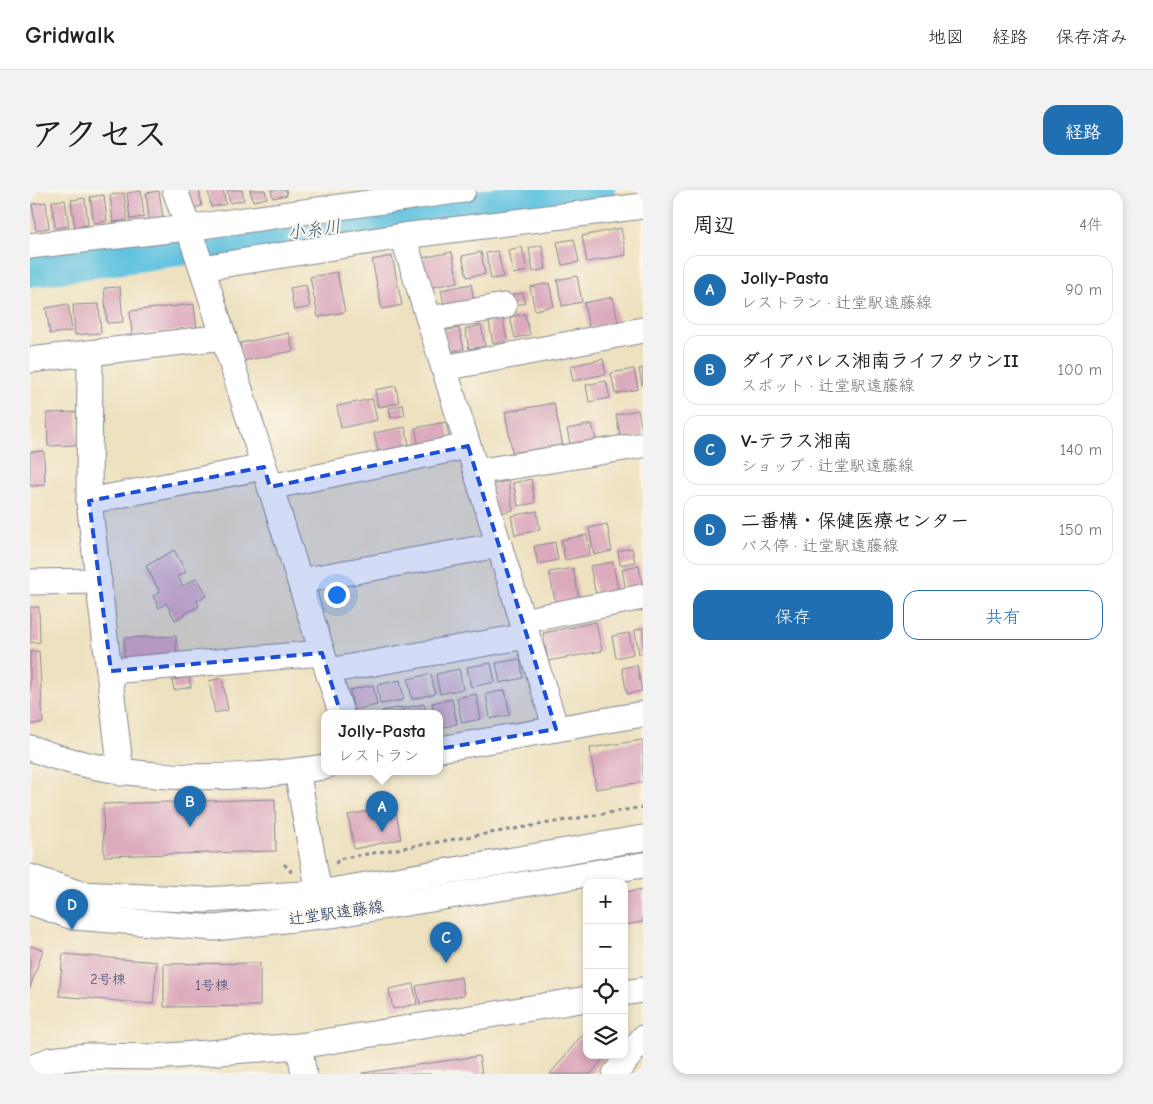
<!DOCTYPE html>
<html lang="ja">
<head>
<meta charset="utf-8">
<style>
  body { margin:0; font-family:"Comic Neue","Klee One",sans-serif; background:#f2f2f2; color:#202124 }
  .controls { position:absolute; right:15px; bottom:15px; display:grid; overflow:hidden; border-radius:10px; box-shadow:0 2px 8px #0003 }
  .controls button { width:45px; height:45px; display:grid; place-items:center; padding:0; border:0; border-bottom:1px solid #e0e0e0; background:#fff; color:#202124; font:25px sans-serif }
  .you { position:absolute; left:306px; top:404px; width:18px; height:18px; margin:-12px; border:4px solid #fff; border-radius:50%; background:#1a73e8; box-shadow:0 0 0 8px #1a73e833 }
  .badge { display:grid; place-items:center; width:32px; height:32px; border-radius:50%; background:#1f6fb2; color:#fff; font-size:16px; font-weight:700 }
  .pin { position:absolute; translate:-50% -41px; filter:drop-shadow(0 1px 2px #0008) }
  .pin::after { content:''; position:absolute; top:26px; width:18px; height:15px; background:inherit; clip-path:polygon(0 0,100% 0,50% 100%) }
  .popup { position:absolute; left:291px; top:520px; width:122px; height:65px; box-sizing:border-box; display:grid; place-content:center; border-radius:10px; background:#fff; filter:drop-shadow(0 1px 4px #0005); font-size:16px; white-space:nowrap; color:#757577 }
  .popup b { font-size:19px; color:#202124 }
  .popup::after { content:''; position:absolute; left:50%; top:100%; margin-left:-10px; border:10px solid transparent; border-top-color:#fff }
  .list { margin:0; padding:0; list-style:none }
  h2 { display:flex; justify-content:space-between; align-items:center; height:65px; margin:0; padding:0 20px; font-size:21px }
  h2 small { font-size:16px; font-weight:400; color:#757577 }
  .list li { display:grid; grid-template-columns:32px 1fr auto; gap:15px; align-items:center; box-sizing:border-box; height:70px; margin:0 10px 10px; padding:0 10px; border:1px solid #e0e0e0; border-radius:15px }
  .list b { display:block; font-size:19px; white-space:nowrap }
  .list p { margin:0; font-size:16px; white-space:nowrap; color:#757577 }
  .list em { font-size:16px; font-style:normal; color:#757577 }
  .actions { display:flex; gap:10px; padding:15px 20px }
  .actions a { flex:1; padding:11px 0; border:1px solid #1f6fb2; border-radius:15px; text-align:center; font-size:18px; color:#1f6fb2 }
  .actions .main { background:#1f6fb2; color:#fff }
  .icon { flex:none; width:28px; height:28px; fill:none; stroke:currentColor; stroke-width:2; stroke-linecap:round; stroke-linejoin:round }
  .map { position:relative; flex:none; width:613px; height:884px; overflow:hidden; border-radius:15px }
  header { display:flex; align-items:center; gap:30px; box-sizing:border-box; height:70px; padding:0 25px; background:#fff; border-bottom:1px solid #e0e0e0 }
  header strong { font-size:24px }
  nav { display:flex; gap:28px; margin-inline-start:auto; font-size:18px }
  .intro { display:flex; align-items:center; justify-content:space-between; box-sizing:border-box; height:120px; padding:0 30px }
  h1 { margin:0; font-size:35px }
  .button { padding:12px 22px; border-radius:15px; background:#1f6fb2; color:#fff; font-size:18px; font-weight:700 }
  main { display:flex; gap:30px; padding:0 30px }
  aside { flex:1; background:#fff; border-radius:15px; box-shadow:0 2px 8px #0003 }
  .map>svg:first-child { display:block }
</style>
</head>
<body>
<header>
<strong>Gridwalk</strong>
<nav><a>地図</a><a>経路</a><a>保存済み</a></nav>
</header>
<div class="intro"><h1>アクセス</h1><a class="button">経路</a></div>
<main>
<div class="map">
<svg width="613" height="884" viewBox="0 0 613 884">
  <rect width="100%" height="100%" fill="#fbf7ec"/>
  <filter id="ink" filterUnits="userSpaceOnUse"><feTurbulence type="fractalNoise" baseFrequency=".02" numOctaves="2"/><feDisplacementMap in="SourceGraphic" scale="10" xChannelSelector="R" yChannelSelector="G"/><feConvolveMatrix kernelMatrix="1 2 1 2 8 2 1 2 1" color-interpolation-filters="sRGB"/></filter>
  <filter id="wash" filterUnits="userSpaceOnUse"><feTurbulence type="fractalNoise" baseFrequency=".0096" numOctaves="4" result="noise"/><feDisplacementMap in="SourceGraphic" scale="20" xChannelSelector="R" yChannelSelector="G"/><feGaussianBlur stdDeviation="1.12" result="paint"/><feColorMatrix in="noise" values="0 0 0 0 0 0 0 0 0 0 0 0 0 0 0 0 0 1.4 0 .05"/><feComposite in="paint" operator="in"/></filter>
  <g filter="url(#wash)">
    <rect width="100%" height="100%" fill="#eee1c0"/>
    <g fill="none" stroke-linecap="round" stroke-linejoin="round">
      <polyline stroke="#61c2df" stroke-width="34" points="0,80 568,0"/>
    </g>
    <g id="blocks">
      <g fill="#dcaabd">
        <polygon points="154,0 169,0 172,16 158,19"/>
        <polygon points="178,0 193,0 196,14 181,17"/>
        <polygon points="197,0 212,0 214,10 200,13"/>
        <polygon points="220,0 235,0 237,8 223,11"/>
        <polygon points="241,0 256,0 257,5 243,8"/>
        <polygon points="111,1 114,27 100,29 97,3"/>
        <polygon points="129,1 133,28 119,30 116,3"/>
        <polygon points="94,3 97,30 83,32 80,5"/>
        <polygon points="74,5 77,31 64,33 60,7"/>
        <polygon points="55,8 58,35 45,37 41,10"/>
        <polygon points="35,10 39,36 25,38 22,11"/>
        <polygon points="16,12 19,38 6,40 2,14"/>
        <polygon points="591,38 596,65 557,72 552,46"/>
        <polygon points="544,49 549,72 532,75 527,52"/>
        <polygon points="512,55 516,79 503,82 499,58"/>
        <polygon points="492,57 497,81 483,84 478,60"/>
        <polygon points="468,61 473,87 461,89 456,63"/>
        <polygon points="422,62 428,92 398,98 392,68"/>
        <polygon points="451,62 455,84 437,87 432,66"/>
        <polygon points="362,66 372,115 352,119 342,70"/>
        <polygon points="307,82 315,122 288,127 280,87"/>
        <polygon points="547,86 552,112 532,116 527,90"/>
        <polygon points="519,93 524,116 505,120 500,97"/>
        <polygon points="441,94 445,117 416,122 411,100"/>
        <polygon points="276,95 280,117 264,120 260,98"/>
        <polygon points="90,97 93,132 77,133 74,98"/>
        <polygon points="493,103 495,113 479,117 477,106"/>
        <polygon points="583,107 588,132 559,138 554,113"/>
        <polygon points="38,114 42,141 20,144 16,118"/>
        <polygon points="69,114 71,143 45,145 43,115"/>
        <polygon points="164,114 167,139 102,145 100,121"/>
        <polygon points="495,124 500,145 485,148 480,127"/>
        <polygon points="473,129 477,151 463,154 459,132"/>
        <polygon points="451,135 455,156 439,159 435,139"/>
        <polygon points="429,138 434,159 419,162 414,141"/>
        <polygon points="259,143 263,161 213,171 210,153"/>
        <polygon points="573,169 576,184 543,191 540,176"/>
        <polygon points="613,178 613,195 612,195 609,179"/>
        <polygon points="604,179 608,199 585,204 581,183"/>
        <polygon points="576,191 580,208 559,212 556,195"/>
        <polygon points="366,196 369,213 348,217 345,200"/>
        <polygon points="342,209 347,230 311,238 307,216"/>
        <polygon points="524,213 533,256 483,266 475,222"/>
        <polygon points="373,215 375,225 361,228 359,218"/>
        <polygon points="608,220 613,245 591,250 586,225"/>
        <polygon points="47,222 48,255 18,256 17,223"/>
        <polygon points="416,232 420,250 389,257 385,238"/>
        <polygon points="562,234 567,254 541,259 537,239"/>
        <polygon points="375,237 379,255 348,261 344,243"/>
        <polygon points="14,261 15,295 0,296 0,262"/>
        <polygon points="501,289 505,313 488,316 483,293"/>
        <polygon points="478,291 483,320 466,324 460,295"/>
        <polygon points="507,321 510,340 485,345 481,326"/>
        <polygon points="577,334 582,361 564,365 559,338"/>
        <polygon points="557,345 560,365 535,370 531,350"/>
        <polygon points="525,352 528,370 508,374 504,356"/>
        <polygon points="602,358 605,372 590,375 588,361"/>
        <polygon points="144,360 156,382 148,386 153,396 167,388 177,405 167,411 169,416 145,430 136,413 129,418 123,406 130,402 116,376"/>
        <polygon points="583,372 588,401 566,405 560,376"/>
        <polygon points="609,375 613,398 596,402 592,379"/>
        <polygon points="543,378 549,409 526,414 519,382"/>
        <polygon points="0,417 9,417 10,452 0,453"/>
        <polygon points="566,432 572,461 518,471 513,443"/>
        <polygon points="613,438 613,463 609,464 605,440"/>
        <polygon points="599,443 603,464 586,468 582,446"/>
        <polygon points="146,446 147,468 94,470 94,448"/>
        <polygon points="9,461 13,533 0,534 0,462"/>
        <polygon points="490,469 493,488 470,493 466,473"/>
        <polygon points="461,473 465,492 441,497 437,477"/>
        <polygon points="607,475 612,501 597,504 592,478"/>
        <polygon points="429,479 433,499 410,504 406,484"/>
        <polygon points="401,484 405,504 382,509 378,489"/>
        <polygon points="159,487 161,497 144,500 142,490"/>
        <polygon points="192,488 198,520 185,523 179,491"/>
        <polygon points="370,490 374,510 350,514 347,495"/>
        <polygon points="343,495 347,515 323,520 320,500"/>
        <polygon points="475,500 480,525 460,529 456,504"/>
        <polygon points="446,504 451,529 432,533 427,508"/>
        <polygon points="422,509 427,534 410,538 410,523 404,523 402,513"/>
        <polygon points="394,514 396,523 375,523 374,518"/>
        <polygon points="372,517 373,523 352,523 352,521"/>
        <polygon points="613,550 613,592 566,599 560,558"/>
        <polygon points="245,609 246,661 74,666 73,614"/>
        <polygon points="365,616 371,649 324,659 318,625"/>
        <polygon points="613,700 613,732 594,735 594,702"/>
        <polygon points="0,756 13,760 0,798"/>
        <polygon points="33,764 127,772 123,814 29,806"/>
        <polygon points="230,773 230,816 134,817 134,774"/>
        <polygon points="431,787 434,805 390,814 386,796"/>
        <polygon points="383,794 387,814 363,819 359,799"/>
        <polygon points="557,839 557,865 576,865 561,884 520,884"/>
        <polygon points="449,866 452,884 332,884 332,883"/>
      </g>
    </g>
  </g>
  <g filter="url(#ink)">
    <use href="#blocks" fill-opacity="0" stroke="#84888f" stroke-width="1"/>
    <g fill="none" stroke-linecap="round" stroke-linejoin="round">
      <defs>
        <g id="minor">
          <polyline points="145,0 172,78 311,523"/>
          <polyline points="373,46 526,539"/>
          <polyline points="0,56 157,38 433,0"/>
          <polyline points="172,78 373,46 613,16"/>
          <polyline points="399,129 474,116"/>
          <polyline points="60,163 59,311 91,583"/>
          <polyline points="0,170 194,147"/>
          <polyline points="414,178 613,140"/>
          <polyline points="446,282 613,255"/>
          <polyline points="240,297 438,256"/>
          <polyline points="59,311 234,277"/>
          <polyline points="270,391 469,355"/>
          <polyline points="0,392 69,391"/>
          <polyline points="492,431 613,407"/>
          <polyline points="81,481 292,463"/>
          <polyline points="298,481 497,446"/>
          <path d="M0,558C93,593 197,592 294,577"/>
          <polyline points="410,559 613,524"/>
          <polyline points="267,581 289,703"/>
          <polyline points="0,687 51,704 175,710 289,703 613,648"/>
          <polyline points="0,712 43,727 185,738 308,724 613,675"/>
          <polyline points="594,803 613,800"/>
          <polyline points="269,856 274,884"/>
          <polyline points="0,879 20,870 57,866 125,867 269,856 557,809"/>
          <polyline points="585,884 613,848"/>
        </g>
      </defs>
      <use href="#minor" stroke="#84888f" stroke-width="27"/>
      <g stroke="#84888f" stroke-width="3" stroke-dasharray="4 4" stroke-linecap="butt">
        <polyline points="254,674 261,681 259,682"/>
        <polyline points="306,674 308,669 613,617"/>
      </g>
      <use href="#minor" stroke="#fff" stroke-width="25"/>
    </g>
  </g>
  <path fill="#1d4ed8" fill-opacity="0.2" stroke="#1d4ed8" stroke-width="4" stroke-dasharray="10 6" stroke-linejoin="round" d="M438,256L526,539L326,573L292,463L81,481L59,311L234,277L240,297Z"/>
  <g text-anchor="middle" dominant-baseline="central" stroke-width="4" stroke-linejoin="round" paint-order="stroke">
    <g font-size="14" fill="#4b4e76">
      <text x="78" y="789">2号棟</text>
      <text x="182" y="795">1号棟</text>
    </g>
    <g font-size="16" fill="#1b2f5e" stroke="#fbf7ec">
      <text transform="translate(306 723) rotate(-8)">辻堂駅遠藤線</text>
    </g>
    <g font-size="18" font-style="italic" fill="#305b85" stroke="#fbf7ec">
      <text transform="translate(284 40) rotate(-8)">小糸川</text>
    </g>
  </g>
</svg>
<div class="controls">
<button>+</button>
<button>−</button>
<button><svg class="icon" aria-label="locate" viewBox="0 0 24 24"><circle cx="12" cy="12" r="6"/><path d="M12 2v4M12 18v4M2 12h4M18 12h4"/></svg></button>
<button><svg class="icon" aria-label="layers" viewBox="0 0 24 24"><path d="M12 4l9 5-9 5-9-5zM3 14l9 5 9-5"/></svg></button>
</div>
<div class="you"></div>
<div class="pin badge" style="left:352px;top:642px">A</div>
<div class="popup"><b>Jolly-Pasta</b>レストラン</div>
<div class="pin badge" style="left:160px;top:637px">B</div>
<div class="pin badge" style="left:416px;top:773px">C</div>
<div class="pin badge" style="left:42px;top:740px">D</div>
</div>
<aside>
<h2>周辺<small>4件</small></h2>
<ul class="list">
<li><span class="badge">A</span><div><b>Jolly-Pasta</b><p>レストラン · 辻堂駅遠藤線</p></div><em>90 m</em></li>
<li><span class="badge">B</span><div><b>ダイアパレス湘南ライフタウンII</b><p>スポット · 辻堂駅遠藤線</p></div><em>100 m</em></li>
<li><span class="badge">C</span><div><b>V-テラス湘南</b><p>ショップ · 辻堂駅遠藤線</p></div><em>140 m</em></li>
<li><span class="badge">D</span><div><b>二番構・保健医療センター</b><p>バス停 · 辻堂駅遠藤線</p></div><em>150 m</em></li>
</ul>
<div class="actions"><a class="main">保存</a><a>共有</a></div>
</aside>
</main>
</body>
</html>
